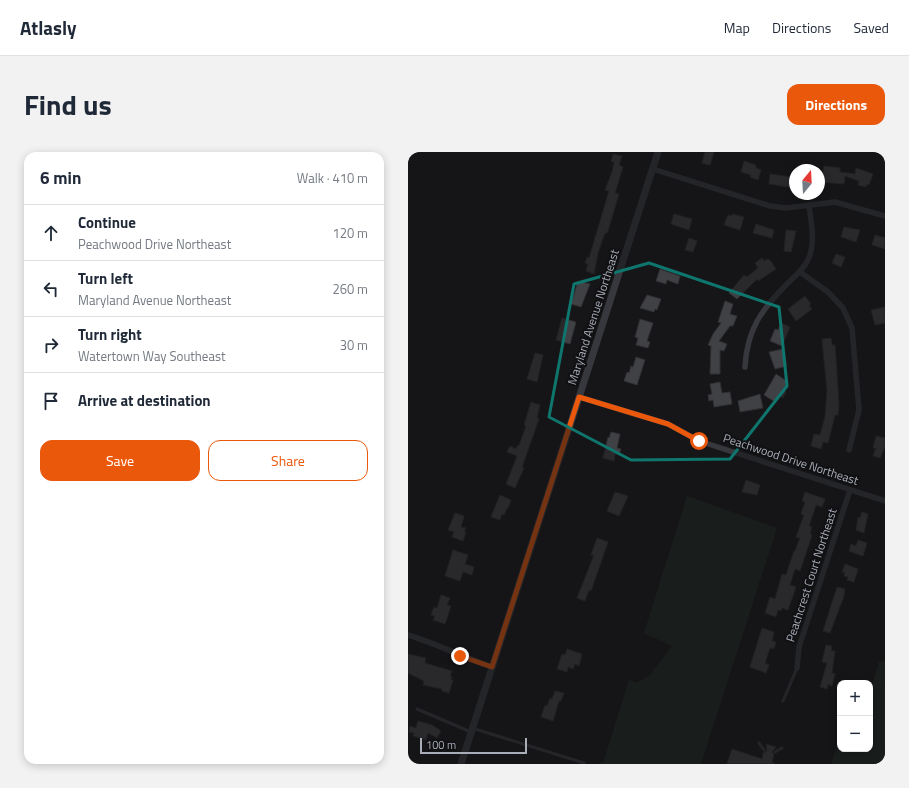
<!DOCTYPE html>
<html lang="en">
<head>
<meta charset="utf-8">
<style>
  body { margin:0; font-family:"Titillium Web",sans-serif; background:#f2f2f3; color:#1f2937 }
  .controls { position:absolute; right:12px; bottom:12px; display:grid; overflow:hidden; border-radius:8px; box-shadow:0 2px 10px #0003 }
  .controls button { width:36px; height:36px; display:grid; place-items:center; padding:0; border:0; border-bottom:1px solid #e0e1e3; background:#fff; color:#1f2937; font:20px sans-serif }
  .compass { position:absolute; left:381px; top:12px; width:36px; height:36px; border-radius:50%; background:#fff; box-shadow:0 2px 10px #0003; rotate:18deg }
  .scale { position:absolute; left:12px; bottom:10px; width:107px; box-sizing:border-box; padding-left:4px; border:2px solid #a8adb8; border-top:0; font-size:11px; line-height:14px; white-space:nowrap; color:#a8adb8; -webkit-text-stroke:3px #111113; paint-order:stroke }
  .stop { position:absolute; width:12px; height:12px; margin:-9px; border:3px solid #ea580c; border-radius:50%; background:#fff }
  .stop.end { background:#ea580c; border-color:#fff; box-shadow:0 1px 4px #0008 }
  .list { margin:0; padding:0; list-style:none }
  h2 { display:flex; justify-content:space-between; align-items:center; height:52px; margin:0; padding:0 16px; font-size:17px }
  h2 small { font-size:13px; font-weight:400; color:#747a83 }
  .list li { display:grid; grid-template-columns:26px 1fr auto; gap:12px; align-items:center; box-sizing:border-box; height:56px; padding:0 16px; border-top:1px solid #e0e1e3 }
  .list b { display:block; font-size:15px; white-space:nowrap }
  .list p { margin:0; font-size:13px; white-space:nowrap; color:#747a83 }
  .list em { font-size:13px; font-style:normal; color:#747a83 }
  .actions { display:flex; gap:8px; padding:12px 16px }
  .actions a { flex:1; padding:9px 0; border:1px solid #ea580c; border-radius:12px; text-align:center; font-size:14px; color:#ea580c }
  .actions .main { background:#ea580c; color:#fff }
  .icon { flex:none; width:22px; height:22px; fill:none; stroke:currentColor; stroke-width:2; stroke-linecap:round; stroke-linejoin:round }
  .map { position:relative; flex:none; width:477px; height:612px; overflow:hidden; border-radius:12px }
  header { display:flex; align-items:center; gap:24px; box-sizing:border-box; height:56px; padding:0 20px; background:#fff; border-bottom:1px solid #e0e1e3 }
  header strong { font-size:19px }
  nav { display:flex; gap:22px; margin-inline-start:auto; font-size:14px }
  .intro { display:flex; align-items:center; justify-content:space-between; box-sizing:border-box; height:96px; padding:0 24px }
  h1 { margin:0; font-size:28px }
  .button { padding:10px 18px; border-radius:12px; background:#ea580c; color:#fff; font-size:14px; font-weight:700 }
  main { display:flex; gap:24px; padding:0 24px }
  aside { flex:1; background:#fff; border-radius:12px; box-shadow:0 2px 10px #0003 }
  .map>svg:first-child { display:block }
</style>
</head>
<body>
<header>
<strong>Atlasly</strong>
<nav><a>Map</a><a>Directions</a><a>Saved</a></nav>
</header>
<div class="intro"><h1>Find us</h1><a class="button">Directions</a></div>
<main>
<aside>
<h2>6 min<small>Walk · 410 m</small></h2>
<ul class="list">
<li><svg class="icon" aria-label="ahead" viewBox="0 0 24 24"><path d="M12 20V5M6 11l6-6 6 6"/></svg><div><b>Continue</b><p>Peachwood Drive Northeast</p></div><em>120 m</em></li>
<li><svg class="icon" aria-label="left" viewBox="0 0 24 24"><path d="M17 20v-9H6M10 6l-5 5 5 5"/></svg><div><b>Turn left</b><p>Maryland Avenue Northeast</p></div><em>260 m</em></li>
<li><svg class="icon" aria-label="right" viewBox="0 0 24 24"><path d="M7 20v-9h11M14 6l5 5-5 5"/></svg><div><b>Turn right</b><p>Watertown Way Southeast</p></div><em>30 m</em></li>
<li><svg class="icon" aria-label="arrive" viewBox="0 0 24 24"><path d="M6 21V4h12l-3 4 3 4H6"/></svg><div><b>Arrive at destination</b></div></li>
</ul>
<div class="actions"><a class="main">Save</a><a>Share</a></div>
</aside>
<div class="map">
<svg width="477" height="612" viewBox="0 0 477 612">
  <rect width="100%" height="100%" fill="#161618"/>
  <g fill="#1e261f">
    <polygon points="279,344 369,376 293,612 191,612 192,610 195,611 221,528 229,531 242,523 264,494 236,481"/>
    <polygon points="477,509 477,612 423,612 431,589 432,597 462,597 462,540 471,510"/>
  </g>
  <g fill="#404145" stroke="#303034">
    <polygon points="297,0 306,0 302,13 294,11"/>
    <polygon points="205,2 214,4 211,13 215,15 207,41 211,42 200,79 199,81 197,81 190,101 186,122 178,119 180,112 177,111 179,105 181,106 201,39 197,38 204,20 206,10 203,9"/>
    <polygon points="336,9 348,13 348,16 353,18 350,28 342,25 343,23 333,20"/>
    <polygon points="416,14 432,16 432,20 447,22 448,16 465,22 461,33 459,32 458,35 450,33 451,29 437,24 436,32 413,30"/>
    <polygon points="362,22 383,25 381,35 361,32"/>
    <polygon points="266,62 284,67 281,78 263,72"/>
    <polygon points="324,62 336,65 332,78 316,73 320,63 324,64"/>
    <polygon points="348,72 366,78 364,86 345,81"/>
    <polygon points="436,75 452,78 448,90 433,85"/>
    <polygon points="378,78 388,79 383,100 376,99"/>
    <polygon points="467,83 477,86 477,97 464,93"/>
    <polygon points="281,86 289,89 285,100 277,98"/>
    <polygon points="428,102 437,105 433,115 424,111"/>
    <polygon points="354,106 356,109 359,107 362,108 368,117 350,129 349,127 329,147 321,141 336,123 339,125 350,116 347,111"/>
    <polygon points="252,117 272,124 270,132 259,128 258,132 248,129"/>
    <polygon points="170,129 182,132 173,155 163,152"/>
    <polygon points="239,143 253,147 249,158 247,157 246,160 232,156"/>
    <polygon points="397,144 403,152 401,153 404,157 388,169 380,157"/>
    <polygon points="317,149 325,152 322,162 329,164 325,174 322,174 311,189 319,192 316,199 312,198 312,222 302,222 303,194 300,193 305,182 313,171 310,170"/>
    <polygon points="477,155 477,171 467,173 463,158"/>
    <polygon points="154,166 168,170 162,192 148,188"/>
    <polygon points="232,167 245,171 239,189 242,190 240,196 228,193 230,186 227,185"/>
    <polygon points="373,171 382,175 374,194 362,189 367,177 370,178"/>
    <polygon points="423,186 424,193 427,193 428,207 431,254 430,263 427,263 420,291 415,290 413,297 403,294 406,282 412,283 417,265 419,239 414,187"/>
    <polygon points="375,197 379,214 367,217 361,200"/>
    <polygon points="127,201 135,203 129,230 119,227"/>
    <polygon points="228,205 237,208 229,233 216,229 219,220 221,221 223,214 225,215"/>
    <polygon points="368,222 380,230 375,238 378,240 375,246 372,244 367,250 356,243"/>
    <polygon points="312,230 314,241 322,240 324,252 306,255 305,248 301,249 300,243 304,242 302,232"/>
    <polygon points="352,242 355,256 332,260 330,249"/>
    <polygon points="123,250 132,253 129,266 131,267 114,315 116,316 107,336 98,332 109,304 99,300 102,294 108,297 110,293 111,294 118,274 116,273"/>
    <polygon points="203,280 212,282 209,296 213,297 211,303 207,302 206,309 195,306 200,285 201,286"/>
    <polygon points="468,284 477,286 477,295 472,306 465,304 468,296 465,296"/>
    <polygon points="338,328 352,333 349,343 334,340"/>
    <polygon points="207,340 220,344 211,364 199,359"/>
    <polygon points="397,340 417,347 414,355 408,353 401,374 404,375 402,382 404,383 392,419 387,417 382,433 388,435 380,458 374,456 373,459 370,458 368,465 357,461 362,445 367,447 374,422 378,423 386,399 387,399 392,386 388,385 396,363 393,362 397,350 394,349"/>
    <polygon points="92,343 103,348 100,356 99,356 96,363 94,362 92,368 83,365"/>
    <polygon points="454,360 460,362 456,381 448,378 450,365 452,366"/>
    <polygon points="47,361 56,364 53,375 58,376 56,380 58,380 55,389 44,385 46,380 40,378"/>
    <polygon points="189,386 200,390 183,439 181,438 177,449 169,446 186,403 183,403"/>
    <polygon points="450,388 459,391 455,404 441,399 443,392 448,394"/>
    <polygon points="45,398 60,403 57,412 66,415 64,423 55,420 52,429 37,424"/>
    <polygon points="437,412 450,417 446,430 439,428 440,425 436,424 437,420 434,420"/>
    <polygon points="429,435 437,437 436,444 422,481 415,479"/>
    <polygon points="33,443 42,446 39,453 43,454 37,472 25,468 27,464 23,463 26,455 29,456"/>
    <polygon points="354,476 366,480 364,489 368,490 366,497 362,496 357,511 361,513 358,521 342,515"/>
    <polygon points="418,493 424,494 423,499 427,499 424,521 427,522 424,534 420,532 419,537 412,535 419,511 414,510"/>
    <polygon points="159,497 174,502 171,514 167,512 165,517 160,515 159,520 149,517 154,502 157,503"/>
    <polygon points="0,502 18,506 17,511 44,519 42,524 44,524 43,528 45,528 41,541 34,539 34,537 15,533 16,529 0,521"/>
    <polygon points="147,539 156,541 153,549 151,549 145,569 133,565 137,553 139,554 142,546 144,547"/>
    <polygon points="10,569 24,573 33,579 29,586 20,581 18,588 5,584 6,581 1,580 2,574 8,576"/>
    <polygon points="358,592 368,595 364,600 366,603 364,610 367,612 319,612 324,597 354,607 355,601 359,599"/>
  </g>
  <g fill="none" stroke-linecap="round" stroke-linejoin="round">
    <g stroke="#37383d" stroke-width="3">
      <polyline points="375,549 389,516"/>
      <polyline points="9,557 63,580"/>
      <polyline points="64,576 176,611"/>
      <polyline points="351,591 356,598"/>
      <polyline points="367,600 374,596"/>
    </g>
    <g stroke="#37383d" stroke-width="5.5">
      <polyline points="245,17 362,54 378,56 427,50 477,64"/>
      <polyline points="392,120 420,140 435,156 444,176 451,258 441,298"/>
      <path d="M337,215C339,178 353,158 378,133C386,125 395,118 400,108C408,91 403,70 401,53"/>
      <polyline points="171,245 260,272 291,289 477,349"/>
      <path d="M0,483C29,492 55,505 84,515"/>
      <polyline points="389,516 391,495 442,338"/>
    </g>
    <polyline stroke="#37383d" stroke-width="7" points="53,612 250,0"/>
  </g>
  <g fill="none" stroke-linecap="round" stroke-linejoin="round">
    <polyline stroke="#ea580c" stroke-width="5" points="52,504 84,515 171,245 260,272 291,289"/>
  </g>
  <path d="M0 0H477V612H0ZM241,111L371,155L379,234L322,307L223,308L141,265L166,132Z" fill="#161618" fill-opacity=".55" fill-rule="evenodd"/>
  <path fill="none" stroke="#0f766e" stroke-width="3" stroke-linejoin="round" d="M241,111L371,155L379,234L322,307L223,308L141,265L166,132Z"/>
  <g text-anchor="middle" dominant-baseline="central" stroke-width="4" stroke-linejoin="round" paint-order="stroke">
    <g font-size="12" fill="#a8adb8" stroke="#111113">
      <text transform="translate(185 165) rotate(-72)">Maryland Avenue Northeast</text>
      <text transform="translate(383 307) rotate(18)">Peachwood Drive Northeast</text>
      <text transform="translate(403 423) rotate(-72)">Peachcrest Court Northeast</text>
    </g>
  </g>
</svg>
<div class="controls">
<button>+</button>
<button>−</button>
</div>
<svg class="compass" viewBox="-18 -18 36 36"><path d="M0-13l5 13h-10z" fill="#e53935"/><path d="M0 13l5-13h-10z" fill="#747a83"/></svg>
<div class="scale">100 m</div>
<div class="stop" style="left:291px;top:289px"></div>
<div class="stop end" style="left:52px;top:504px"></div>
</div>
</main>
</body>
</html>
